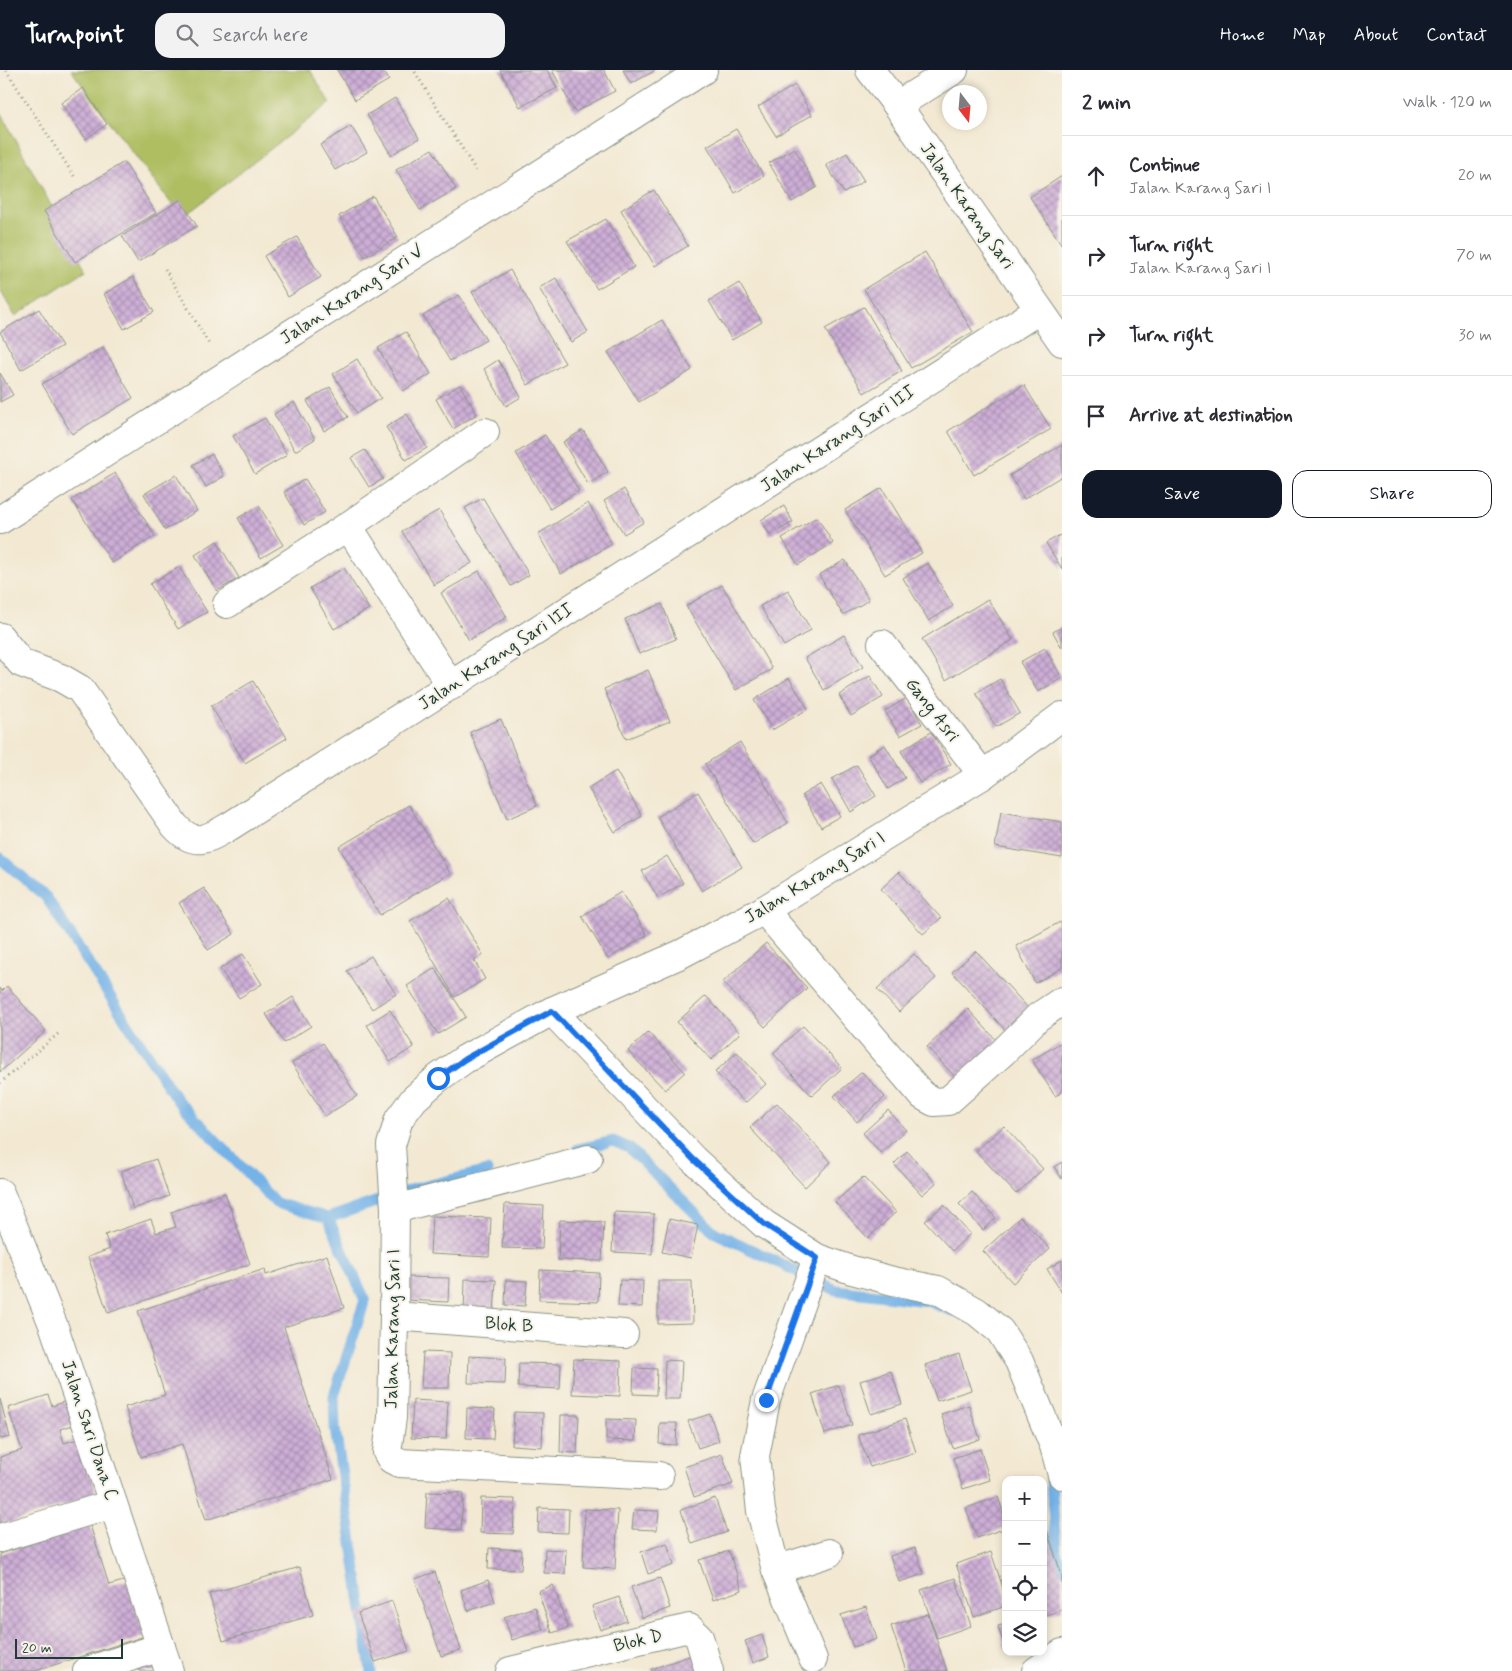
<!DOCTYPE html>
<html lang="en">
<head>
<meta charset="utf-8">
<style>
  body { margin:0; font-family:Mynerve,sans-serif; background:#f2f2f3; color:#2b2b33 }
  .controls { position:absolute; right:15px; bottom:15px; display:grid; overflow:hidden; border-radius:10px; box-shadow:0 2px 8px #0003 }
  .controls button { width:45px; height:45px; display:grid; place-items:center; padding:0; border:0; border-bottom:1px solid #e1e1e2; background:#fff; color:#2b2b33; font:25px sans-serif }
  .compass { position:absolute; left:942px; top:15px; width:45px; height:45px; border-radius:50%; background:#fff; box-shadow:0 2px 8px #0003; rotate:164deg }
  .scale { position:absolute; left:15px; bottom:12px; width:108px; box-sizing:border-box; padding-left:5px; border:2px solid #1f3d34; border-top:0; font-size:14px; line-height:18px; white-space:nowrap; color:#1f3d34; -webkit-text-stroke:4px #f7f3e8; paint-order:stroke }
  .stop { position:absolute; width:15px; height:15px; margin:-11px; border:4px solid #1a73e8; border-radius:50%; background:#fff }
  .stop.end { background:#1a73e8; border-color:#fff; box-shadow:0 1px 5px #0008 }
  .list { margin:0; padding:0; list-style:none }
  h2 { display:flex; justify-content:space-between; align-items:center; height:65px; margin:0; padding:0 20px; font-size:21px }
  h2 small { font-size:16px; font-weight:400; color:#7c7c81 }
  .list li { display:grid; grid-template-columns:32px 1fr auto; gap:15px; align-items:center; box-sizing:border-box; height:80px; padding:0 20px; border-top:1px solid #e1e1e2 }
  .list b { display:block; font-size:19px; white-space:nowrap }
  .list p { margin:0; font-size:16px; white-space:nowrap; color:#7c7c81 }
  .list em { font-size:16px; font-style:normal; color:#7c7c81 }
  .actions { display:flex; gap:10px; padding:15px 20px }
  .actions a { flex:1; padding:11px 0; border:1px solid #111827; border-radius:15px; text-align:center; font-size:18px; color:#111827 }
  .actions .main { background:#111827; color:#fff }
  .icon { flex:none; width:28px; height:28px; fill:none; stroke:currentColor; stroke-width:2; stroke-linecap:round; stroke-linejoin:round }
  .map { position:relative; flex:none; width:1062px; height:1601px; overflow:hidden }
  header { display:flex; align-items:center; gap:30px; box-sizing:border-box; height:70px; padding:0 25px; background:#111827; color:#fff }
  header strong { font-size:24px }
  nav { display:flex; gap:28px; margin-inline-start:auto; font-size:18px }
  .search { width:350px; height:45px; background:#f2f2f3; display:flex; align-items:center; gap:12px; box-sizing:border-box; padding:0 18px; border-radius:15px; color:#7c7c81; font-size:19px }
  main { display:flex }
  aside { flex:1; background:#fff }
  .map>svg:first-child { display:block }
</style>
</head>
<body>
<header>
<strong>Turnpoint</strong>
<div class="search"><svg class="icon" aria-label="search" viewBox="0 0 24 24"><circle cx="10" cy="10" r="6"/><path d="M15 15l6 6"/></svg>Search here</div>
<nav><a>Home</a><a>Map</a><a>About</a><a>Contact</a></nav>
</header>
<main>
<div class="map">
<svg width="1062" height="1601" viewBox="0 0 1062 1601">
  <defs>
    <pattern id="building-cross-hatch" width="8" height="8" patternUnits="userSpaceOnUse" patternTransform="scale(1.25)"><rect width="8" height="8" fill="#ceaed7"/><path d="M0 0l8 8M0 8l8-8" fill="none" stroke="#a78faf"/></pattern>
  </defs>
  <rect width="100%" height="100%" fill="#f7f3e8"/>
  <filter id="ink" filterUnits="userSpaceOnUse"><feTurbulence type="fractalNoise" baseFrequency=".02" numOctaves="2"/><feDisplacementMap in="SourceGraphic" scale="10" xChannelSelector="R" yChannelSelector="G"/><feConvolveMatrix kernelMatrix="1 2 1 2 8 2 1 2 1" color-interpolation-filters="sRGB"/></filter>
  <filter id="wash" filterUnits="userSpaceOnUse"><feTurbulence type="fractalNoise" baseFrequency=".0096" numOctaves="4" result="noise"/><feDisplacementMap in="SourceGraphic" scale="20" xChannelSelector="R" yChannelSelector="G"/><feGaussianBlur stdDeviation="1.12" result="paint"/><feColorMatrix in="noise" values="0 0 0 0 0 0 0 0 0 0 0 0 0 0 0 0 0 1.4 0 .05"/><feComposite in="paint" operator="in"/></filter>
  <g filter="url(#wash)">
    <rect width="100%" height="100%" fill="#f3e9d3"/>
    <g fill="#aebe61" stroke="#667e4a">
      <polygon points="71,0 310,0 330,33 182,148"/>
      <polygon points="0,41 86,200 15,246 0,220"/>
    </g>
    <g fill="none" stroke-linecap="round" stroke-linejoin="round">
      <g stroke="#75b2e7" stroke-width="11">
        <polyline points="0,788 46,827 177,1030 276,1133 328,1148 414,1119 487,1101"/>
        <polyline points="578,1079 613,1071 629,1078 714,1162 836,1220 927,1231 952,1241"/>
        <polyline points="328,1148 365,1230 334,1326 335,1358 371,1601"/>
        <polyline points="1050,1397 1056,1482 1062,1499"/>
      </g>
    </g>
    <g id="blocks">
      <g fill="url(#building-cross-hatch)">
        <polygon points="337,0 383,0 389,10 355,30"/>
        <polygon points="500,0 547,0 557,18 520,37"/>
        <polygon points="552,0 604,0 615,21 575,42"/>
        <polygon points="623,0 656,0 631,14"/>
        <polygon points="795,15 812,45 776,66 758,37"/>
        <polygon points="83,18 107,54 86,69 61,33"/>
        <polygon points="395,28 419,68 391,85 367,45"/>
        <polygon points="351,56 367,82 335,100 320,75"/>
        <polygon points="736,59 764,106 735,123 707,76"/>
        <polygon points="794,78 817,117 792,132 769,93"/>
        <polygon points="432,79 456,119 420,140 396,100"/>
        <polygon points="847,83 864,111 844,123 826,95"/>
        <polygon points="124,92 156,143 75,192 44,141"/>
        <polygon points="1062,106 1062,175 1030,127"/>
        <polygon points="654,120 688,176 655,196 621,140"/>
        <polygon points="373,126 398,167 365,187 339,146"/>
        <polygon points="180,130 197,156 138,192 122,166"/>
        <polygon points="606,149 634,197 597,219 567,171"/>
        <polygon points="297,167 321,207 288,227 264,186"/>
        <polygon points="925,182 973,262 911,298 864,219"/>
        <polygon points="510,200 565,293 528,315 472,222"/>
        <polygon points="133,207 154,242 124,259 104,224"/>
        <polygon points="556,208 588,262 571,272 539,218"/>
        <polygon points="739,213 762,252 732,270 709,231"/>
        <polygon points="459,225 486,270 450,291 423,246"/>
        <polygon points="864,237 902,301 864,323 825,259"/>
        <polygon points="39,239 62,276 21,300 0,262"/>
        <polygon points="662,250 692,300 639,332 608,282"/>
        <polygon points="406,262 431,304 403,321 378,278"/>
        <polygon points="103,277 133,328 72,364 42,314"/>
        <polygon points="357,289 381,328 357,343 333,304"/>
        <polygon points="498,290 521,327 506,336 484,299"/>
        <polygon points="0,303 13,325 0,332"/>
        <polygon points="460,315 477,344 453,359 436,329"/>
        <polygon points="1024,315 1051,359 974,405 948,361"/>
        <polygon points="330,317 348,347 324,361 307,331"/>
        <polygon points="294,332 315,369 295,381 274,344"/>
        <polygon points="407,344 427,378 406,390 386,357"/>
        <polygon points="265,348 287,385 255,404 233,366"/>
        <polygon points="583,360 608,402 588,414 563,372"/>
        <polygon points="545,365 579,421 550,439 516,383"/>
        <polygon points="1062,375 1062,406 1024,429 1010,405"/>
        <polygon points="365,380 383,409 369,417 351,388"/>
        <polygon points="212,384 224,406 206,417 193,395"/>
        <polygon points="115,403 155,466 112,493 72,430"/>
        <polygon points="176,405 197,441 165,460 144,424"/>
        <polygon points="305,409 325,442 304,455 284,422"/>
        <polygon points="882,418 922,483 885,505 845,440"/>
        <polygon points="624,419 644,452 624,464 604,431"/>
        <polygon points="483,428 529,505 511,516 465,438"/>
        <polygon points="588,433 612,474 561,504 538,464"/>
        <polygon points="259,436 283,475 261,488 238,448"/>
        <polygon points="784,436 793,452 770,465 761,450"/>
        <polygon points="439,440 472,493 434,515 402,461"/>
        <polygon points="817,447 833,473 798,495 782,468"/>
        <polygon points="1062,464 1062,499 1046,473"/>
        <polygon points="217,471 239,508 217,521 195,485"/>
        <polygon points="845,490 869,530 843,545 819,505"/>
        <polygon points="928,493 953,536 929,551 903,508"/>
        <polygon points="179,497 207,542 178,559 150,514"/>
        <polygon points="344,498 369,539 334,559 310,518"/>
        <polygon points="479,501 507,547 469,570 441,523"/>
        <polygon points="722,515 772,599 736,620 686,536"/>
        <polygon points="788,520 811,560 784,576 760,536"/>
        <polygon points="988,529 1013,570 946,610 922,569"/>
        <polygon points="662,534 676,569 639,584 625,549"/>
        <polygon points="1062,557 1062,578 1053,562"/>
        <polygon points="844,565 863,597 824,620 805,588"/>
        <polygon points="1045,578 1062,608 1038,622 1020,592"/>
        <polygon points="648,600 670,651 626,669 604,619"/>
        <polygon points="870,606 883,627 851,646 839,625"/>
        <polygon points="789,608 808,639 772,660 754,630"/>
        <polygon points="1000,609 1020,643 996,657 976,623"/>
        <polygon points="253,611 287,668 245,693 211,636"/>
        <polygon points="907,628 922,654 900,666 885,641"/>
        <polygon points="501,649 537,736 507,749 470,662"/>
        <polygon points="931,662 951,694 920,713 901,681"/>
        <polygon points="740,672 788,753 753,774 705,694"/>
        <polygon points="885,675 905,708 888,719 868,685"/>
        <polygon points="857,695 876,726 851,742 832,709"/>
        <polygon points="616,701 642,746 615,762 588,718"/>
        <polygon points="821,714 840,746 821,757 802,725"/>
        <polygon points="698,722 742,797 702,821 657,747"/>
        <polygon points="409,735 450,803 380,845 339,777"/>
        <polygon points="1001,742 1062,752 1062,788 995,777"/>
        <polygon points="667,786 683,813 658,828 642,801"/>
        <polygon points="899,802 941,848 923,864 881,819"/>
        <polygon points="204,818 234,864 208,880 179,833"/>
        <polygon points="621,822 647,865 608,889 582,846"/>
        <polygon points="449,828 483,885 474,890 485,909 455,927 410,851"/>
        <polygon points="1060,852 1062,856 1062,898 1035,913 1016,876"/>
        <polygon points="766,873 807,918 765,957 723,912"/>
        <polygon points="976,881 1029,939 1006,961 952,902"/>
        <polygon points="243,884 262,914 239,928 220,899"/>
        <polygon points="914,884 936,908 899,942 877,919"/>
        <polygon points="371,886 396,924 372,939 347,901"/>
        <polygon points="435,898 466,947 438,964 407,916"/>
        <polygon points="7,916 46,961 0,1002 0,918 2,921"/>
        <polygon points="706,926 740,963 711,990 677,952"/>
        <polygon points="293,927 311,956 284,973 266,944"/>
        <polygon points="968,939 997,971 956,1008 927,977"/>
        <polygon points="390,940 414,977 390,992 367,955"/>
        <polygon points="803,956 842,998 812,1026 773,983"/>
        <polygon points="648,962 685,1002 665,1020 628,981"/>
        <polygon points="323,973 357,1026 325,1046 292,993"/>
        <polygon points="1060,973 1062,976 1062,1022 1055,1026 1032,990"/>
        <polygon points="737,982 766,1014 745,1033 715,1002"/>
        <polygon points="862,1002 885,1027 857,1052 834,1026"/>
        <polygon points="777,1033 831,1092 805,1117 750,1058"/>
        <polygon points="888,1040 906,1060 881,1083 863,1063"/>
        <polygon points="1004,1056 1043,1099 1016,1124 976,1081"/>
        <polygon points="907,1081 936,1113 922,1125 894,1094"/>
        <polygon points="156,1089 169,1126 133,1139 121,1101"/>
        <polygon points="1062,1092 1062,1109 1054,1097"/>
        <polygon points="863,1107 896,1142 868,1168 835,1132"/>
        <polygon points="972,1122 996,1148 983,1160 959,1134"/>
        <polygon points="225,1123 250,1194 108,1243 88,1187 110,1179 105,1165 151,1149 156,1163 176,1157 171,1142"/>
        <polygon points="505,1134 544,1136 542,1179 502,1178"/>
        <polygon points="944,1135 970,1164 952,1181 925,1151"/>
        <polygon points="614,1142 654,1144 652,1184 612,1182"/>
        <polygon points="432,1146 491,1148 489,1187 430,1184"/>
        <polygon points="1020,1147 1050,1179 1013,1213 983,1181"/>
        <polygon points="669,1149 698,1155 691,1188 662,1182"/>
        <polygon points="560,1150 604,1152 602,1191 558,1190"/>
        <polygon points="327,1185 344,1238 284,1257 333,1409 206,1450 182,1374 141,1387 125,1337 165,1325 138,1241 265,1199 266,1205"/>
        <polygon points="1062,1190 1062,1223 1047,1199"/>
        <polygon points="540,1200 599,1203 598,1232 539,1230"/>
        <polygon points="406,1207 449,1208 448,1232 405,1230"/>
        <polygon points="465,1209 496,1210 494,1246 464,1245"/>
        <polygon points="506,1210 527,1211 525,1236 505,1235"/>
        <polygon points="620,1210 643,1211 642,1237 618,1236"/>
        <polygon points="658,1211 692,1211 693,1253 658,1254"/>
        <polygon points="423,1282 450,1283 449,1318 421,1318"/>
        <polygon points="959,1284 971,1320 937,1331 925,1295"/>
        <polygon points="469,1286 506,1288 505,1314 468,1313"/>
        <polygon points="574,1289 621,1291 620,1326 572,1324"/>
        <polygon points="665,1290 682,1291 680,1329 664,1329"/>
        <polygon points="519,1293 561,1294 560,1319 518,1317"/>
        <polygon points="634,1298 657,1299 656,1325 633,1324"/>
        <polygon points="891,1301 902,1334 871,1344 860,1311"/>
        <polygon points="839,1315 852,1355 825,1364 812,1324"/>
        <polygon points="48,1325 52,1336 72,1329 80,1353 60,1359 64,1373 85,1367 96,1425 0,1456 0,1387 22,1380 8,1338"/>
        <polygon points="0,1329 10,1367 0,1369"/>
        <polygon points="413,1330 448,1332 446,1369 411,1368"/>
        <polygon points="969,1335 980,1369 953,1378 941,1344"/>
        <polygon points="467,1338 495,1339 493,1369 466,1368"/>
        <polygon points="514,1342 543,1343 542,1377 512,1375"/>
        <polygon points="710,1344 719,1371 698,1378 688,1351"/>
        <polygon points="561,1345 579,1345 577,1383 560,1382"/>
        <polygon points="606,1349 636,1350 635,1371 606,1370"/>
        <polygon points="905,1349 916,1382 870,1397 858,1365"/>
        <polygon points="660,1353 677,1353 676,1375 659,1374"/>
        <polygon points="980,1379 990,1410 963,1419 953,1388"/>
        <polygon points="722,1384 733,1414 694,1427 684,1397"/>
        <polygon points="427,1422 463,1423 461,1460 425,1458"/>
        <polygon points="998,1427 1006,1450 1006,1458 977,1468 966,1438"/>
        <polygon points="481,1428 515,1429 513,1464 480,1463"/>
        <polygon points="715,1428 727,1462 692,1474 681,1440"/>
        <polygon points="539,1438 569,1439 568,1463 538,1462"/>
        <polygon points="585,1439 618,1440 615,1499 583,1497"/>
        <polygon points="634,1440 659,1441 657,1460 632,1459"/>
        <polygon points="90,1455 109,1515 127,1510 145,1566 35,1601 0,1601 0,1484"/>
        <polygon points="1047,1461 1062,1506 1062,1540 1043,1546 1043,1462"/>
        <polygon points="667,1473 674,1495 648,1504 641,1482"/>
        <polygon points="489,1478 522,1480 521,1500 488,1499"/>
        <polygon points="915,1478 924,1504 899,1512 890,1486"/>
        <polygon points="545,1479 566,1480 565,1504 544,1503"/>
        <polygon points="729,1481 742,1520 713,1530 699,1490"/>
        <polygon points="991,1482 1006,1527 1006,1536 974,1547 956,1494"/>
        <polygon points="300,1497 313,1545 223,1571 209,1524"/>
        <polygon points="435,1502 461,1580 441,1586 415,1509"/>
        <polygon points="660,1508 670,1538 642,1548 631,1517"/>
        <polygon points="955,1508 971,1556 937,1568 921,1520"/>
        <polygon points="488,1510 495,1532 468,1541 461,1520"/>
        <polygon points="553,1515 568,1558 552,1563 538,1521"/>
        <polygon points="619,1527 627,1551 600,1560 592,1536"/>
        <polygon points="392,1531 409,1581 375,1592 358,1543"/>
        <polygon points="535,1537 543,1560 512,1570 504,1547"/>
        <polygon points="866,1537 877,1569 853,1577 841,1545"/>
        <polygon points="928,1544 947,1601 906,1601 891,1556"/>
        <polygon points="1006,1554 1006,1579 1005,1579 998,1556"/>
        <polygon points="762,1565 769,1587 753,1593 745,1571"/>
        <polygon points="695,1584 700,1601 652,1601 651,1599"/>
        <polygon points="157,1592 160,1601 139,1601 138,1598"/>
      </g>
    </g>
  </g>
  <g filter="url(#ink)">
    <use href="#blocks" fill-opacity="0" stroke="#899384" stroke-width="1"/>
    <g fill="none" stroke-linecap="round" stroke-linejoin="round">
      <defs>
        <g id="minor">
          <polyline points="870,0 897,35 1062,272"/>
          <polyline points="897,35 954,0"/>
          <polyline points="0,450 703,0"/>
          <polyline points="348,456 451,616"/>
          <polyline points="227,534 348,456 485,362"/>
          <path d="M0,567L21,593L61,608L80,619L175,756C195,778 208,769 230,756L1039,240"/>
          <polyline points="882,574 983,705"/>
          <polyline points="764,840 923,1026 934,1032 948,1031 1003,982 1038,947 1062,931"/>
          <polyline points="552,941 693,1089 764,1154 817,1188 852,1200 893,1211 938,1220 977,1242 1000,1261 1019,1291 1054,1376 1062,1405"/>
          <polyline points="0,1123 54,1257 169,1601"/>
          <polyline points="395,1139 588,1089"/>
          <polyline points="394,1246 624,1264"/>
          <polyline points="659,1406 399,1393 391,1389 387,1382 392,1348 394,1246 395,1139 391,1075 399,1049 414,1029 438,1008 465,989 552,941 681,884 764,840 983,705 1062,646"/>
          <polyline points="0,1468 113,1434"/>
          <polyline points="776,1500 829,1483"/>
          <polyline points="813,1589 776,1500 761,1441 755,1386 766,1330 817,1188"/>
          <polyline points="87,1601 161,1577"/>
          <polyline points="510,1601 689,1558 699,1567 709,1601"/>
          <polyline points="1036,1601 1062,1583"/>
        </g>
      </defs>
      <use href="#minor" stroke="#899384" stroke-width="30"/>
      <g stroke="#899384" stroke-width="3" stroke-dasharray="1 4" stroke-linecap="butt">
        <polyline points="6,0 74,106"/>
        <polyline points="415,2 478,104"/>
        <polyline points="165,199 210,276"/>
        <polyline points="0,1013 59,963"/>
      </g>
      <use href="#minor" stroke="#fff" stroke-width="28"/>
    </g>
  </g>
  <g fill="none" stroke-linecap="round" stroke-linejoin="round" filter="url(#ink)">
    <polyline stroke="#1a73e8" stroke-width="6" points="438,1008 465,989 552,941 693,1089 764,1154 817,1188 766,1330"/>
  </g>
  <g text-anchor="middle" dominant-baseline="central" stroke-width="4" stroke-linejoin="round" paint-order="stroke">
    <g font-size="18" fill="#1f3d34" stroke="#f7f3e8">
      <text transform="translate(967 136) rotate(55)">Jalan Karang Sari</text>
      <text transform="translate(352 225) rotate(-33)">Jalan Karang Sari V</text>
      <text transform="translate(838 369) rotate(-33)">Jalan Karang Sari III</text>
      <text transform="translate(496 587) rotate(-33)">Jalan Karang Sari III</text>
      <text transform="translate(932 640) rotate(52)">Gang Asri</text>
      <text transform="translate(815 808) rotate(-31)">Jalan Karang Sari I</text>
      <text transform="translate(509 1255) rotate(4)">Blok B</text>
      <text transform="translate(393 1259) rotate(-89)">Jalan Karang Sari I</text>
      <text transform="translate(89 1360) rotate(72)">Jalan Sari Dana C</text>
      <text transform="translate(638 1571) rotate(-13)">Blok D</text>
    </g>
  </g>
</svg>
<div class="controls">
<button>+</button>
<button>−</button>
<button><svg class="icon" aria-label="locate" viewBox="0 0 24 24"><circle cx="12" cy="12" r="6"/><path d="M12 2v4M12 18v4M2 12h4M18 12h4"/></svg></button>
<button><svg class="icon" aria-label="layers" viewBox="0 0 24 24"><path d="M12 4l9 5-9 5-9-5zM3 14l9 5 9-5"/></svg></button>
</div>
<svg class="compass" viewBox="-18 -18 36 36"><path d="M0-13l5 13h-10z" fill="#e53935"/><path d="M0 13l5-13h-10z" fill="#7c7c81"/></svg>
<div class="scale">20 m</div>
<div class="stop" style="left:438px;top:1008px"></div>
<div class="stop end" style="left:766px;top:1330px"></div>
</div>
<aside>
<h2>2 min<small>Walk · 120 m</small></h2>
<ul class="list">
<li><svg class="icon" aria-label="ahead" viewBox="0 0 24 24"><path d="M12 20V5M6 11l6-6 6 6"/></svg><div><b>Continue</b><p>Jalan Karang Sari I</p></div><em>20 m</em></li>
<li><svg class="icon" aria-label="right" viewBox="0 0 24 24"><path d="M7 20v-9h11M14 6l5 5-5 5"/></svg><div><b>Turn right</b><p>Jalan Karang Sari I</p></div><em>70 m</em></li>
<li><svg class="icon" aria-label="right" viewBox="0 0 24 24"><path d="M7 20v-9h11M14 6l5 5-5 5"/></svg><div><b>Turn right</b></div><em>30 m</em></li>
<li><svg class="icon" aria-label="arrive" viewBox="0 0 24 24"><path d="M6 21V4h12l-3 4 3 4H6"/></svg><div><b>Arrive at destination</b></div></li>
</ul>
<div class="actions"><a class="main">Save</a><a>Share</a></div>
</aside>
</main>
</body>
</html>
